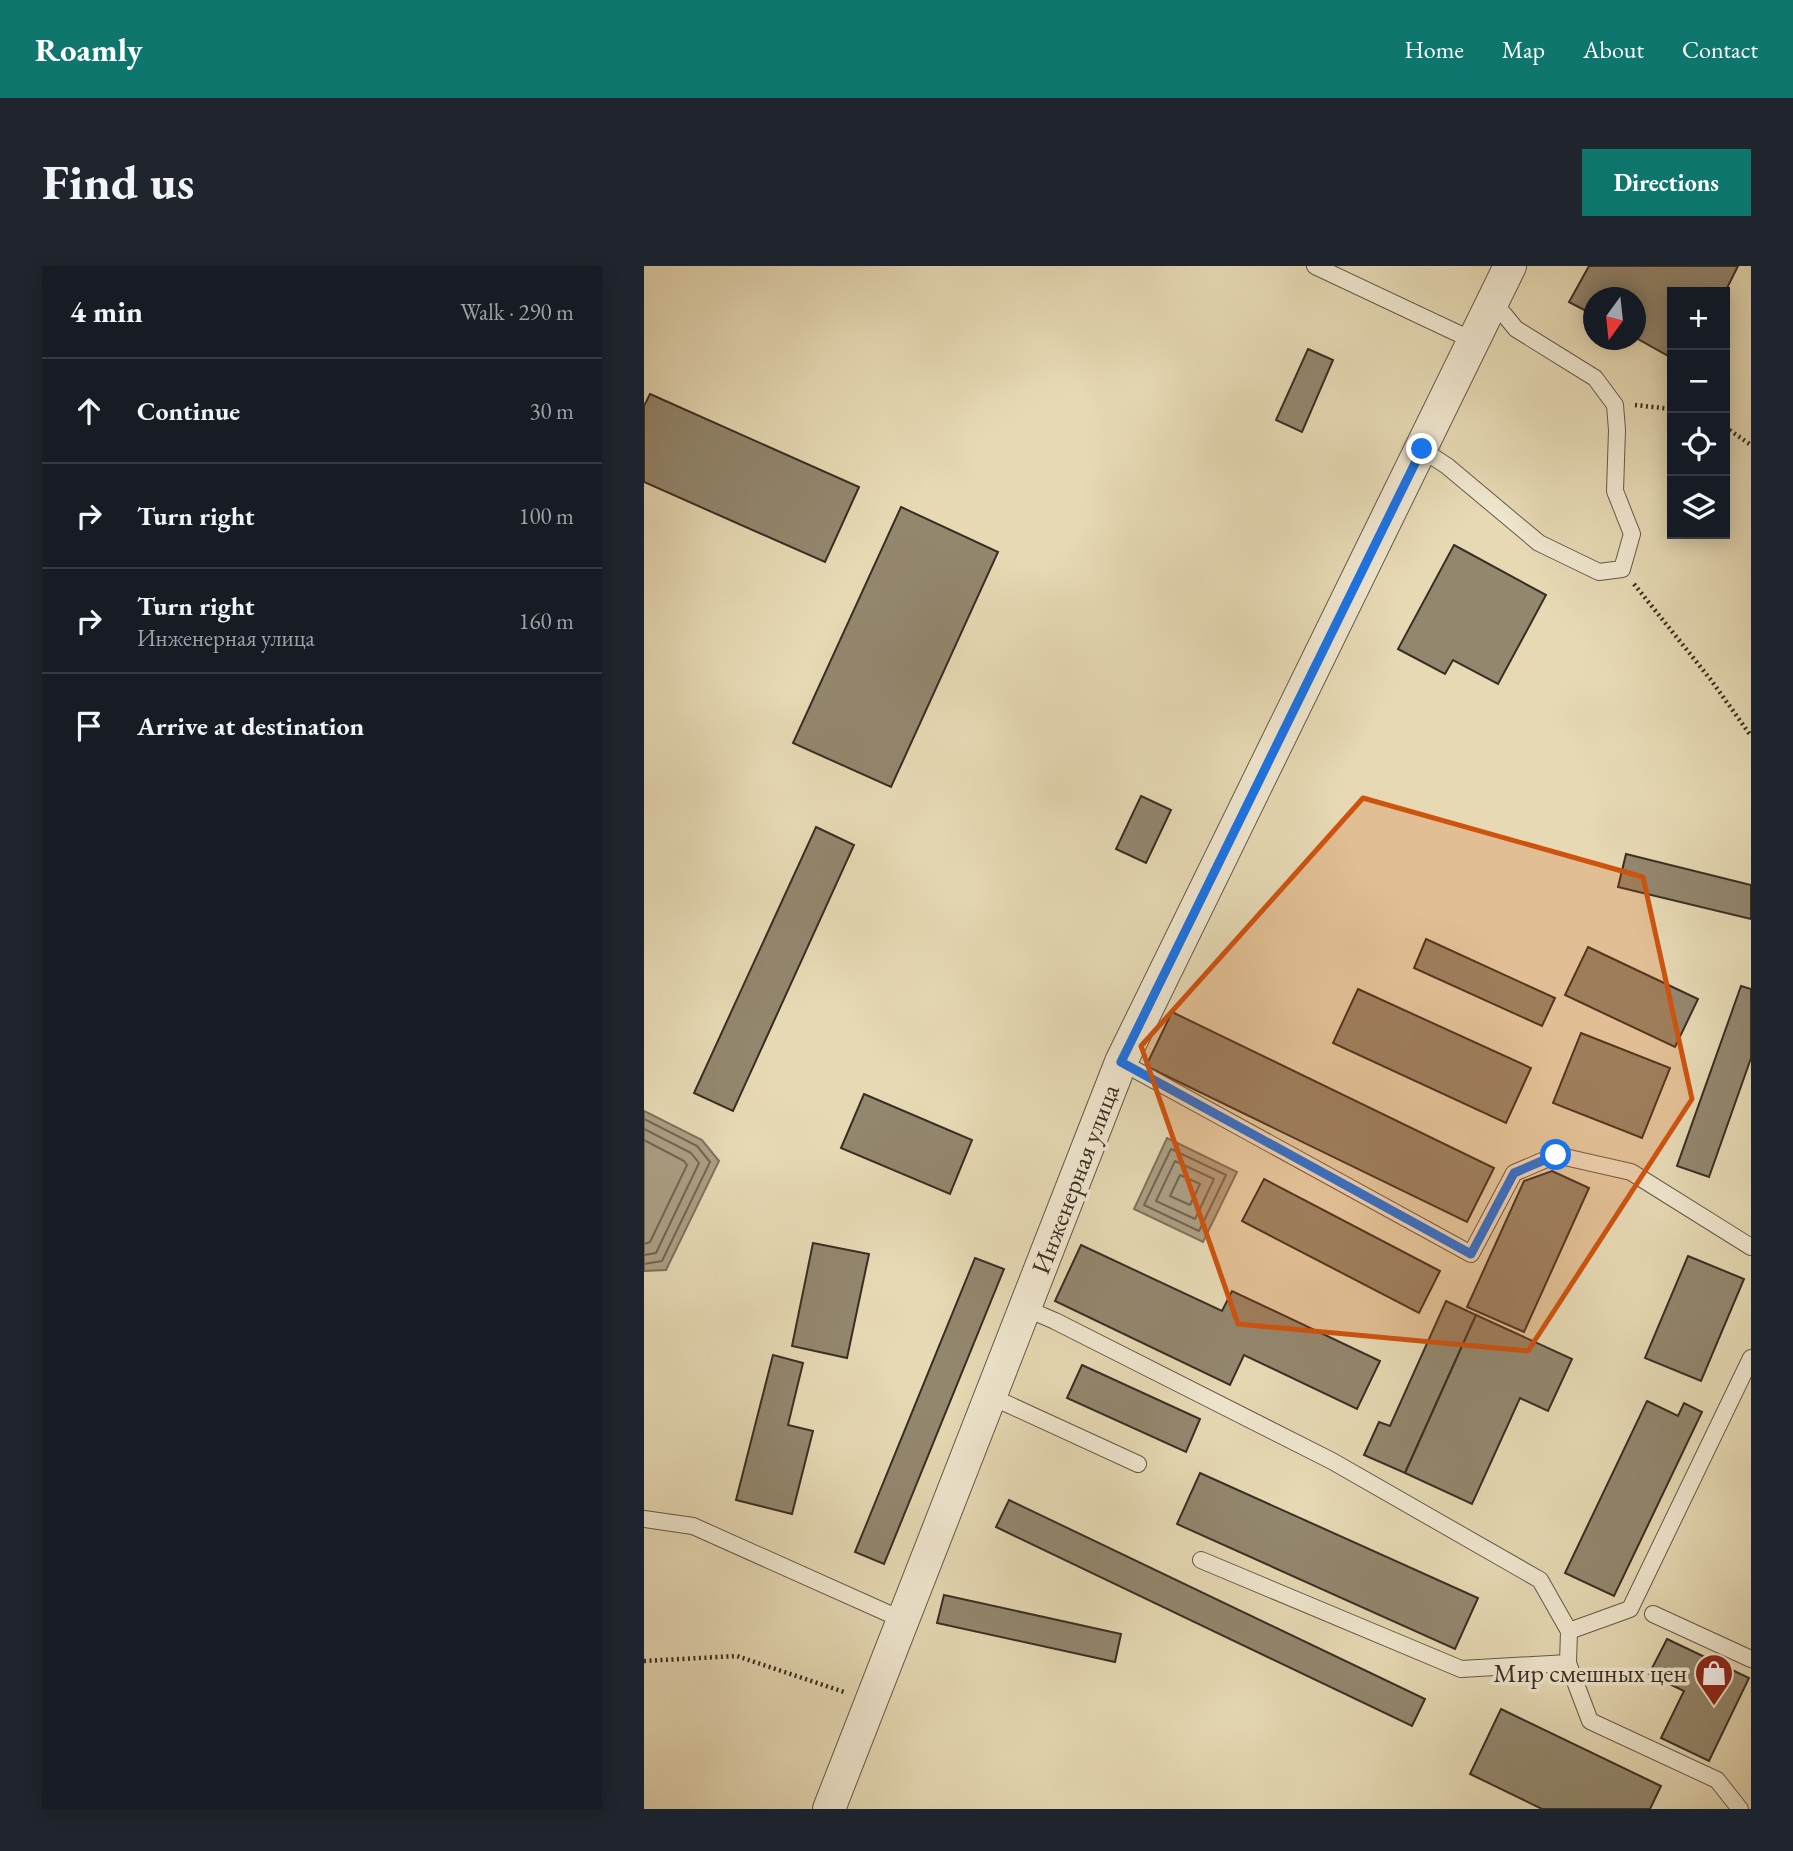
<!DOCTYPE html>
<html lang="en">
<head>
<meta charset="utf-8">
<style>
  body { margin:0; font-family:"EB Garamond",serif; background:#20242c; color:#f1f3f6 }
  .controls { position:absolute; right:21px; top:21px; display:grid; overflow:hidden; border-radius:0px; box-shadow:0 4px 18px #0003 }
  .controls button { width:63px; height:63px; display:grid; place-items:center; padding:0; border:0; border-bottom:2px solid #363941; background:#171b24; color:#f1f3f6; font:35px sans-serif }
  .compass { position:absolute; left:939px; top:21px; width:63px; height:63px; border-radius:50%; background:#171b24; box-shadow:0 4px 18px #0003; rotate:195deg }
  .stop { position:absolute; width:21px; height:21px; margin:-16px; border:5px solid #1a73e8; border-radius:50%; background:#fff }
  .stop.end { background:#1a73e8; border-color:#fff; box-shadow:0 2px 7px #0008 }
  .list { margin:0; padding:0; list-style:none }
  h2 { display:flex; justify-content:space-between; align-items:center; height:91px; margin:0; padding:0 28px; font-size:30px }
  h2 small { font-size:23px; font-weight:400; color:#9ea1a6 }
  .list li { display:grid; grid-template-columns:46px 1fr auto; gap:21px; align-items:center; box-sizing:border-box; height:105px; padding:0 28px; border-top:2px solid #363941 }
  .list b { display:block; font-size:26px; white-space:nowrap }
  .list p { margin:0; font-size:23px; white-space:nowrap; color:#9ea1a6 }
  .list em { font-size:23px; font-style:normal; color:#9ea1a6 }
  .icon { flex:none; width:38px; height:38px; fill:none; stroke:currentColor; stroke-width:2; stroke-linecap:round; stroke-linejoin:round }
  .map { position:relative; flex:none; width:1107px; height:1543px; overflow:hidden; border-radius:0px }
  header { display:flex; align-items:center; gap:42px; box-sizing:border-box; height:98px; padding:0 35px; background:#0f766e; color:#fff }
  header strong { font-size:33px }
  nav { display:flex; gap:38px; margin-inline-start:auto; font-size:24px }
  .intro { display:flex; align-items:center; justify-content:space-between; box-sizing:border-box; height:168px; padding:0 42px }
  h1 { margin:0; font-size:49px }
  .button { padding:18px 32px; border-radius:0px; background:#0f766e; color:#fff; font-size:24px; font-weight:700 }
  main { display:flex; gap:42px; padding:0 42px }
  aside { flex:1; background:#171b24; border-radius:0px; box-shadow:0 4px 18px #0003 }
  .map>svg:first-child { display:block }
</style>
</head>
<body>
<header>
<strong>Roamly</strong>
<nav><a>Home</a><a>Map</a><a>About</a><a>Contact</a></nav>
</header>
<div class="intro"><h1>Find us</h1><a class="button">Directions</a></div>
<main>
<aside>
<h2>4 min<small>Walk · 290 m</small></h2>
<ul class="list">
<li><svg class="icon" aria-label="ahead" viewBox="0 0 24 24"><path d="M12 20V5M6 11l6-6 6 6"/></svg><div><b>Continue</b></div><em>30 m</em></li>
<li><svg class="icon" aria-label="right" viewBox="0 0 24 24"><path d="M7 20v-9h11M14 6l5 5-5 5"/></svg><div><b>Turn right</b></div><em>100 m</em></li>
<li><svg class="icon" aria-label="right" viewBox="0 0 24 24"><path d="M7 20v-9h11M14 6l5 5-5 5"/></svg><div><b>Turn right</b><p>Инженерная улица</p></div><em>160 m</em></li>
<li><svg class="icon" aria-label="arrive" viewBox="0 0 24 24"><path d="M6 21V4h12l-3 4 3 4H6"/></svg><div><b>Arrive at destination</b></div></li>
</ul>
</aside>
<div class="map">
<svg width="1107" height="1543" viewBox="0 0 1107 1543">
  <rect width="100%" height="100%" fill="#e6d9b4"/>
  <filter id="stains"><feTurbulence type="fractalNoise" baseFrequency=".00286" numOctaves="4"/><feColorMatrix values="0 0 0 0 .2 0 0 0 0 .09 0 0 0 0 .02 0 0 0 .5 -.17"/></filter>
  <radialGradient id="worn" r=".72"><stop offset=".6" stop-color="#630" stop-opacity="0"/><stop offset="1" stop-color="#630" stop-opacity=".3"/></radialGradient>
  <g fill="#ac9f83" stroke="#7e725d" stroke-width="2">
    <polygon points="0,845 58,874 75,895 22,1004 0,1005"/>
    <polygon points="523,872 593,906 559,976 490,943"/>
  </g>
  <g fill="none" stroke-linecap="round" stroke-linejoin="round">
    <g stroke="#736653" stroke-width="2">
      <polyline points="0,853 53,880 66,896 18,995 0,998"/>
      <polyline points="0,863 47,887 55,897 12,987 0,989"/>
      <polyline points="0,874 40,895 43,899 6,976 0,978"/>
      <polygon points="527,883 582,909 555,965 500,939"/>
      <polygon points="531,895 570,913 551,953 512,935"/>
      <polygon points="536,909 556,918 546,939 526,930"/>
    </g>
  </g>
  <g fill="#93876e" stroke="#3a2e23" stroke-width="2">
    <polygon points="945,0 1094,0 1081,26 1028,26 1028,92 992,72 992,32 950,32 950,49 925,36"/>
    <polygon points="664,83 689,94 658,166 632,154"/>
    <polygon points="6,128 215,221 181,296 0,216 0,140"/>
    <polygon points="257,241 354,286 247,521 149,477"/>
    <polygon points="810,279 902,329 854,418 809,394 801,408 754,383"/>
    <polygon points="497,530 527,544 502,597 472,583"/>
    <polygon points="172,561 210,579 89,845 50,827"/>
    <polygon points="982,588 1107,619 1107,653 974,621"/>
    <polygon points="782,673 911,732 898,760 770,702"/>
    <polygon points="944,681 1054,733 1031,781 921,729"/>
    <polygon points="1097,720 1107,723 1107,792 1065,911 1033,900"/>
    <polygon points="714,723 887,802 862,857 689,777"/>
    <polygon points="528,746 850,902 823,956 502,800"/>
    <polygon points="937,767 1026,802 998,872 909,837"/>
    <polygon points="220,828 328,874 306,928 197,882"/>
    <polygon points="908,905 945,922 880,1066 823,1041 880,915"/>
    <polygon points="620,913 796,1005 775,1047 598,955"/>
    <polygon points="169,977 225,988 203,1092 148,1080"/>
    <polygon points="437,979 578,1045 588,1025 736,1095 713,1143 600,1089 586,1119 411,1035"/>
    <polygon points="1044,990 1100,1013 1057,1115 1001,1092"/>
    <polygon points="331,992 360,1003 240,1298 211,1286"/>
    <polygon points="802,1035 832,1049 761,1207 720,1189 735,1156 746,1160"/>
    <polygon points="832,1049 928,1093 904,1145 876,1132 828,1238 761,1207"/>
    <polygon points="129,1089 159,1097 144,1159 169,1165 148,1248 92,1234"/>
    <polygon points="438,1099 556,1153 542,1186 423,1132"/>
    <polygon points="1003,1135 1034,1150 1040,1137 1058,1146 970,1330 921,1307"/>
    <polygon points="556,1207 834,1332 811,1383 533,1258"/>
    <polygon points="365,1234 781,1433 768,1460 352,1261"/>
    <polygon points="300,1329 477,1368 471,1396 293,1357"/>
    <polygon points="1023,1373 1105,1412 1065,1495 1017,1472 1040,1425 1005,1408"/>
    <polygon points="857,1443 1017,1520 1006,1543 898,1543 826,1508"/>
  </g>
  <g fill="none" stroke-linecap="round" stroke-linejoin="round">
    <defs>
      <g id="service">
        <polyline points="671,0 830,75"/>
        <polyline points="777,183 803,200 895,277 955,306 978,303 988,268 971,225 973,164 971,139 951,112 872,63 849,35"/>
        <polyline points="477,796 827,988 870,907 912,889 987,906 1107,981"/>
        <polyline points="381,1042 411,1055 688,1195 896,1314 925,1365 924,1397 946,1455 1073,1514 1096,1543"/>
        <polyline points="346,1130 494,1198"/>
        <polyline points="0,1253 49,1260 259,1354"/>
        <polyline points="557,1294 817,1403 924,1397"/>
        <polyline points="1009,1348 1107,1393"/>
        <polyline points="925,1365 986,1343 1107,1092"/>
      </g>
      <polyline id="minor" points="185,1543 477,796 866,0"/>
    </defs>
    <use href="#service" stroke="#655947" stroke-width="18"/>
    <use href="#minor" stroke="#655947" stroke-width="34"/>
    <g stroke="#3a2e23" stroke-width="4.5" stroke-dasharray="2 3.5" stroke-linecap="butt">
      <polyline points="991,139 1028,143"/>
      <polyline points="1081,161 1107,179"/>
      <polyline points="990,318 1067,414 1107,470"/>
      <polyline points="0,1395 93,1390 200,1426"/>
    </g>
    <use href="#service" stroke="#efe6ce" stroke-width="16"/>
    <use href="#minor" stroke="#efe6ce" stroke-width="32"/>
  </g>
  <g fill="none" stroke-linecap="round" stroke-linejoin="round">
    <polyline stroke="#1a73e8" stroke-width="9" points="778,183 477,796 827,988 870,907 912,889"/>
  </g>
  <path fill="#ce530f" fill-opacity="0.2" stroke="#ce530f" stroke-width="5" stroke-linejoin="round" d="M719,532L999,611L1048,833L884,1085L594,1058L497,780Z"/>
  <defs>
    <symbol id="shop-pin" viewBox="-11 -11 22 30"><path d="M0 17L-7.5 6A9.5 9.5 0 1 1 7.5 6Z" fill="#8f2418" stroke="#efe6ce"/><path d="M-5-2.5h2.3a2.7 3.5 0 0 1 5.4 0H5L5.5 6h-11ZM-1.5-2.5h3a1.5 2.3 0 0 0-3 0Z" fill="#fff"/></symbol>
  </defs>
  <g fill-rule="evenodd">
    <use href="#shop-pin" x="1048" y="1385" width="44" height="60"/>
  </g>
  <g text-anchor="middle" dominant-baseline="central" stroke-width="7" stroke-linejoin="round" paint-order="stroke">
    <g font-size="26" fill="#3a2e23" stroke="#efe6ce">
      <text transform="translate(431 913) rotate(-69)">Инженерная улица</text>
    </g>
    <g font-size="26" fill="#3a2e23" stroke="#efe6ce" text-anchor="end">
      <text x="1043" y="1407">Мир смешных цен</text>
    </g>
  </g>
  <rect width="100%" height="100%" filter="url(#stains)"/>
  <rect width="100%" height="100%" fill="url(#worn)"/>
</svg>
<div class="controls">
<button>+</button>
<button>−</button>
<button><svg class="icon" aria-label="locate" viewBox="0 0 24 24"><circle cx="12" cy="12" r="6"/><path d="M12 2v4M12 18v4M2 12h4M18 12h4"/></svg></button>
<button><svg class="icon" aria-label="layers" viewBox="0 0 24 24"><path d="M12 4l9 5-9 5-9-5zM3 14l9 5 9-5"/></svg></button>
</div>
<svg class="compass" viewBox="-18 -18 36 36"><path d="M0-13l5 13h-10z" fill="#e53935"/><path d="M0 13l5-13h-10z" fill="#9ea1a6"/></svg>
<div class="stop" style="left:912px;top:889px"></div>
<div class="stop end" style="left:778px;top:183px"></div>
</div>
</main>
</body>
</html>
